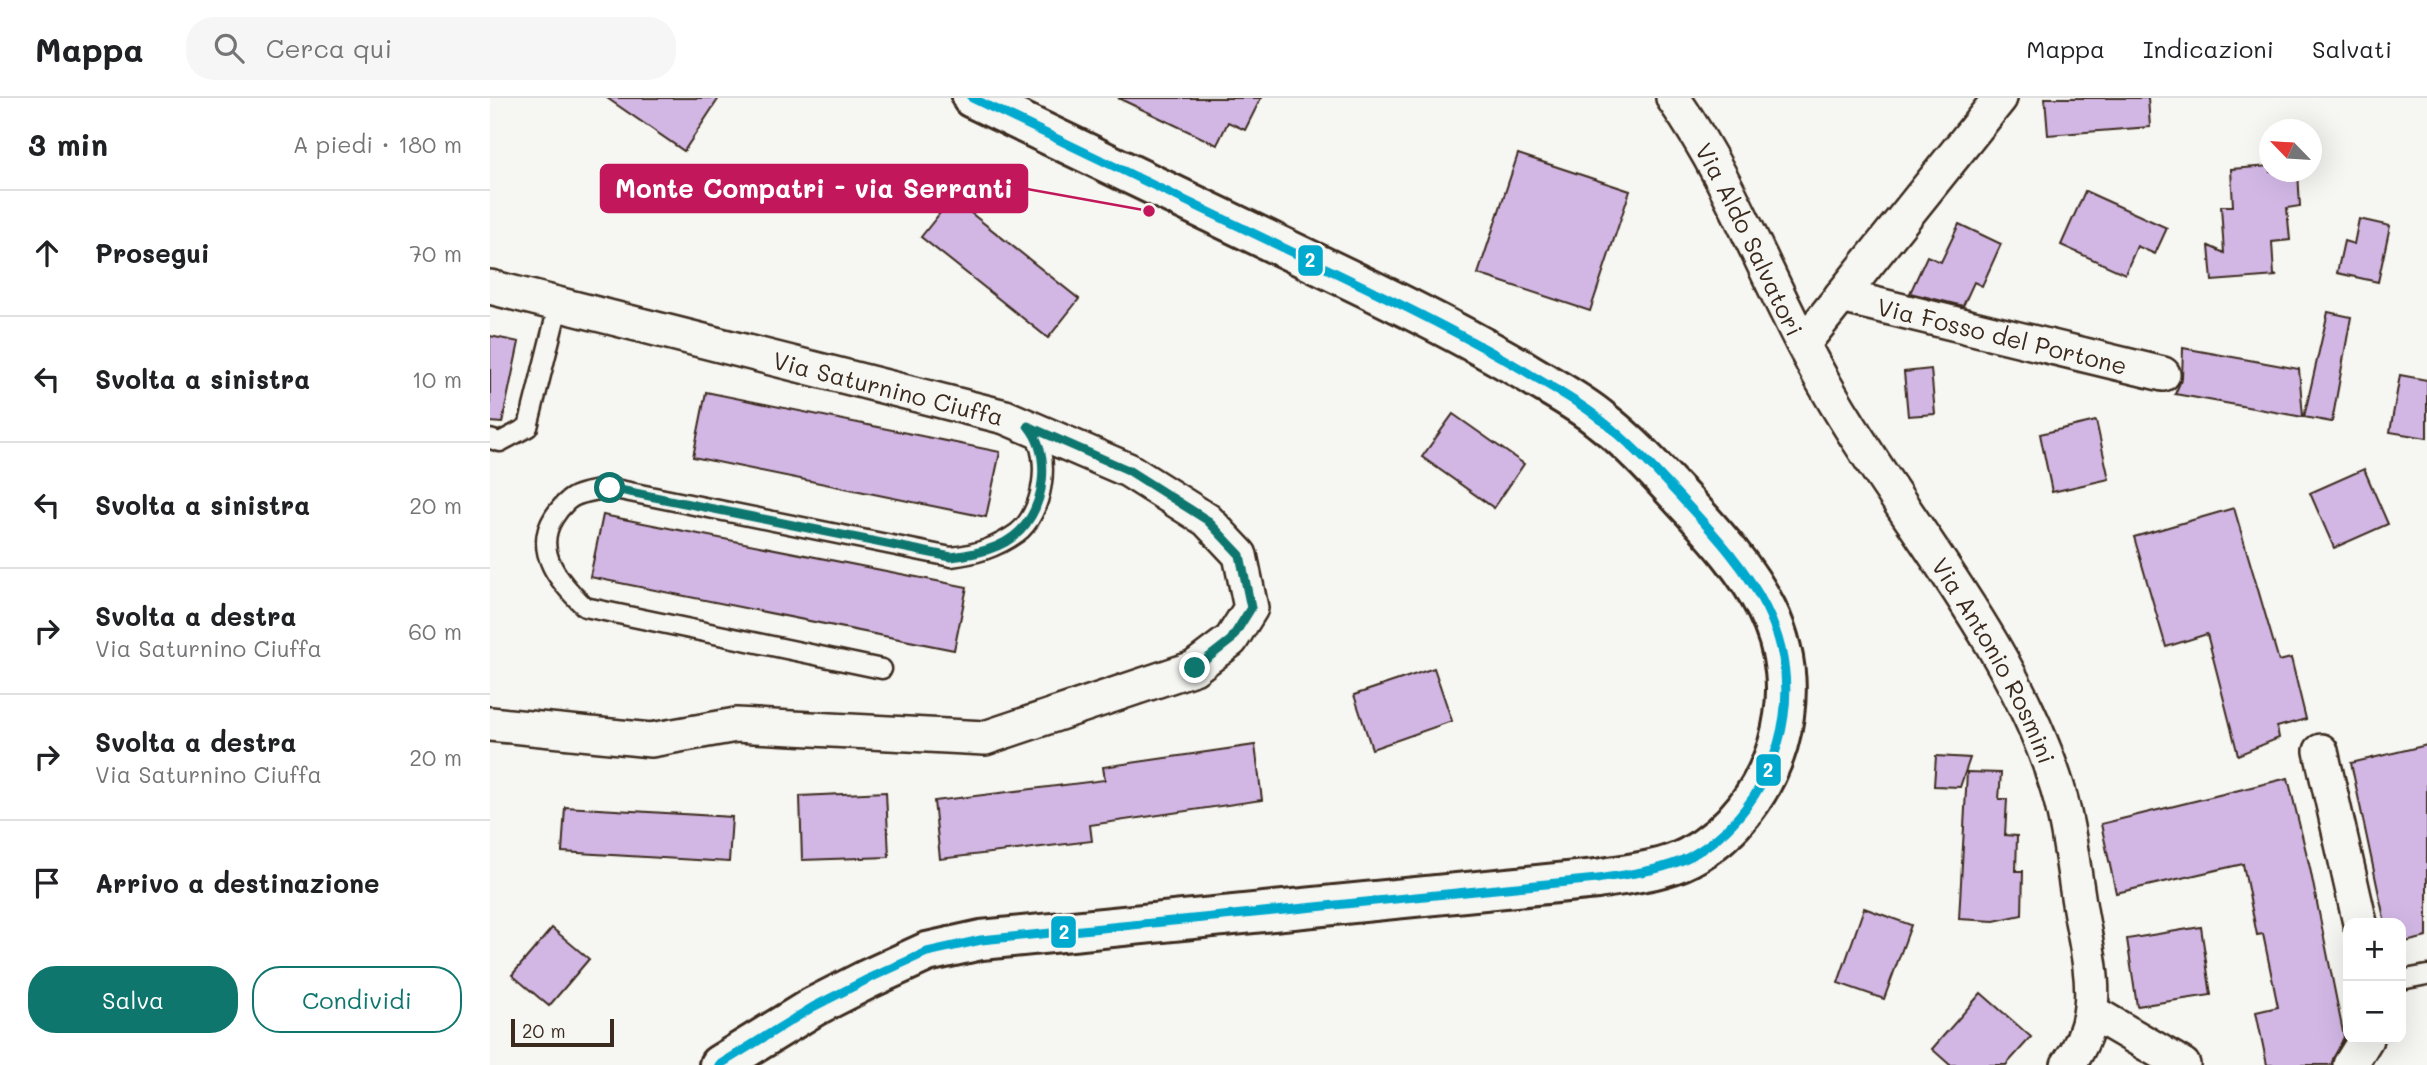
<!DOCTYPE html>
<html lang="it">
<head>
<meta charset="utf-8">
<style>
  body { margin:0; font-family:Mali,sans-serif; background:#f6f6f6; color:#202124 }
  .controls { position:absolute; right:21px; bottom:21px; display:grid; overflow:hidden; border-radius:14px; box-shadow:0 7px 28px #0002 }
  .controls button { width:63px; height:63px; display:grid; place-items:center; padding:0; border:0; border-bottom:2px solid #e0e0e0; background:#fff; color:#202124; font:35px sans-serif }
  .compass { position:absolute; left:1769px; top:21px; width:63px; height:63px; border-radius:50%; background:#fff; box-shadow:0 7px 28px #0002; rotate:295deg }
  .scale { position:absolute; left:21px; bottom:18px; width:103px; box-sizing:border-box; padding-left:7px; border:4px solid #3b2a1e; border-top:0; font-size:19px; line-height:24px; white-space:nowrap; color:#3b2a1e; -webkit-text-stroke:5px #f6f6f2; paint-order:stroke }
  .stop { position:absolute; width:21px; height:21px; margin:-16px; border:5px solid #0f766e; border-radius:50%; background:#fff }
  .stop.end { background:#0f766e; border-color:#fff; box-shadow:0 2px 7px #0008 }
  .list { margin:0; padding:0; list-style:none }
  h2 { display:flex; justify-content:space-between; align-items:center; height:91px; margin:0; padding:0 28px; font-size:30px }
  h2 small { font-size:23px; font-weight:400; color:#757577 }
  .list li { display:grid; grid-template-columns:46px 1fr auto; gap:21px; align-items:center; box-sizing:border-box; height:126px; padding:0 28px; border-top:2px solid #e0e0e0 }
  .list b { display:block; font-size:26px; white-space:nowrap }
  .list p { margin:0; font-size:23px; white-space:nowrap; color:#757577 }
  .list em { font-size:23px; font-style:normal; color:#757577 }
  .actions { display:flex; gap:14px; padding:21px 28px }
  .actions a { flex:1; padding:16px 0; border:2px solid #0f766e; border-radius:28px; text-align:center; font-size:24px; color:#0f766e }
  .actions .main { background:#0f766e; color:#fff }
  .icon { flex:none; width:38px; height:38px; fill:none; stroke:currentColor; stroke-width:2; stroke-linecap:round; stroke-linejoin:round }
  .map { position:relative; flex:none; width:1937px; height:967px; overflow:hidden }
  header { display:flex; align-items:center; gap:42px; box-sizing:border-box; height:98px; padding:0 35px; background:#fff; border-bottom:2px solid #e0e0e0 }
  header strong { font-size:33px }
  nav { display:flex; gap:38px; margin-inline-start:auto; font-size:24px }
  .search { width:490px; height:63px; background:#f6f6f6; display:flex; align-items:center; gap:18px; box-sizing:border-box; padding:0 24px; border-radius:28px; color:#757577; font-size:26px }
  main { display:flex }
  aside { flex:1; background:#fff }
  .map>svg:first-child { display:block }
</style>
</head>
<body>
<header>
<strong>Mappa</strong>
<div class="search"><svg class="icon" aria-label="search" viewBox="0 0 24 24"><circle cx="10" cy="10" r="6"/><path d="M15 15l6 6"/></svg>Cerca qui</div>
<nav><a>Mappa</a><a>Indicazioni</a><a>Salvati</a></nav>
</header>
<main>
<aside>
<h2>3 min<small>A piedi · 180 m</small></h2>
<ul class="list">
<li><svg class="icon" aria-label="ahead" viewBox="0 0 24 24"><path d="M12 20V5M6 11l6-6 6 6"/></svg><div><b>Prosegui</b></div><em>70 m</em></li>
<li><svg class="icon" aria-label="left" viewBox="0 0 24 24"><path d="M17 20v-9H6M10 6l-5 5 5 5"/></svg><div><b>Svolta a sinistra</b></div><em>10 m</em></li>
<li><svg class="icon" aria-label="left" viewBox="0 0 24 24"><path d="M17 20v-9H6M10 6l-5 5 5 5"/></svg><div><b>Svolta a sinistra</b></div><em>20 m</em></li>
<li><svg class="icon" aria-label="right" viewBox="0 0 24 24"><path d="M7 20v-9h11M14 6l5 5-5 5"/></svg><div><b>Svolta a destra</b><p>Via Saturnino Ciuffa</p></div><em>60 m</em></li>
<li><svg class="icon" aria-label="right" viewBox="0 0 24 24"><path d="M7 20v-9h11M14 6l5 5-5 5"/></svg><div><b>Svolta a destra</b><p>Via Saturnino Ciuffa</p></div><em>20 m</em></li>
<li><svg class="icon" aria-label="arrive" viewBox="0 0 24 24"><path d="M6 21V4h12l-3 4 3 4H6"/></svg><div><b>Arrivo a destinazione</b></div></li>
</ul>
<div class="actions"><a class="main">Salva</a><a>Condividi</a></div>
</aside>
<div class="map">
<svg width="1937" height="967" viewBox="0 0 1937 967">
  <rect width="100%" height="100%" fill="#f6f6f2"/>
  <filter id="ink" filterUnits="userSpaceOnUse"><feTurbulence type="fractalNoise" baseFrequency=".0143" numOctaves="2"/><feDisplacementMap in="SourceGraphic" scale="14" xChannelSelector="R" yChannelSelector="G"/><feConvolveMatrix kernelMatrix="1 2 1 2 8 2 1 2 1" color-interpolation-filters="sRGB"/></filter>
  <g filter="url(#ink)">
    <g fill="#d2b7e5" stroke="#3b2a1e" stroke-width="2">
      <polygon points="117,0 229,0 194,53"/>
      <polygon points="628,0 771,0 755,32 738,24 727,47"/>
      <polygon points="1555,0 1658,0 1660,29 1558,37"/>
      <polygon points="1028,56 1140,93 1100,213 988,176"/>
      <polygon points="1780,68 1780,74 1808,74 1810,108 1797,110 1800,142 1782,144 1784,177 1787,178 1722,183 1719,148 1734,155 1731,108 1743,108 1741,71"/>
      <polygon points="1595,93 1677,130 1665,156 1647,148 1635,176 1571,147"/>
      <polygon points="462,100 589,201 558,240 431,139"/>
      <polygon points="1869,121 1900,128 1888,184 1847,175 1854,143 1864,146"/>
      <polygon points="1469,126 1511,146 1492,188 1484,184 1473,208 1420,195 1437,158 1451,164"/>
      <polygon points="1838,214 1861,219 1842,324 1814,319"/>
      <polygon points="0,238 29,244 12,325 0,324"/>
      <polygon points="1693,250 1809,271 1813,319 1685,296 1692,280"/>
      <polygon points="1441,271 1445,316 1418,318 1414,274"/>
      <polygon points="1910,277 1937,282 1937,340 1900,334"/>
      <polygon points="216,294 510,354 496,419 203,359"/>
      <polygon points="963,316 1034,366 1004,410 932,359"/>
      <polygon points="1606,323 1619,381 1562,394 1550,336"/>
      <polygon points="1874,371 1898,426 1844,450 1820,395"/>
      <polygon points="1744,410 1789,563 1801,560 1816,621 1787,629 1789,640 1748,657 1717,536 1676,549 1644,439"/>
      <polygon points="113,417 477,489 464,552 100,479"/>
      <polygon points="944,570 962,623 882,651 864,597"/>
      <polygon points="765,647 772,702 600,727 602,743 450,761 444,703 615,682 613,669"/>
      <polygon points="1937,647 1937,839 1911,845 1911,825 1895,825 1861,665"/>
      <polygon points="1446,658 1480,660 1470,689 1444,688"/>
      <polygon points="1477,674 1511,675 1509,701 1517,701 1515,737 1527,738 1526,773 1533,773 1532,817 1504,823 1469,821"/>
      <polygon points="1798,680 1820,770 1854,939 1841,967 1777,967 1766,914 1788,909 1773,836 1767,837 1753,766 1626,795 1611,726"/>
      <polygon points="396,694 399,759 312,762 310,698"/>
      <polygon points="75,709 242,719 239,764 72,754"/>
      <polygon points="1374,810 1421,827 1394,901 1348,885"/>
      <polygon points="1711,829 1721,897 1647,908 1637,841"/>
      <polygon points="62,830 99,861 59,908 22,877"/>
      <polygon points="1491,895 1541,939 1516,967 1460,967 1442,951"/>
    </g>
    <g fill="none" stroke-linecap="round" stroke-linejoin="round">
      <defs>
        <g id="service">
          <polyline points="0,341 10,344 38,329 69,205"/>
          <path d="M392,571L95,509C70,485 42,453 64,419C70,410 78,400 88,397C98,393 110,392 120,390L461,459C486,456 506,450 527,435C553,416 562,358 542,334"/>
          <polyline points="1911,882 1937,877"/>
        </g>
        <g id="minor">
          <path id="s1" d="M1183,0C1245,88 1281,194 1335,287C1409,417 1516,535 1564,679C1579,722 1583,771 1591,817C1601,872 1614,919 1578,967"/>
          <path id="s2" d="M0,189L515,319L638,372L717,422L750,457L761,510L741,542L704,570L495,640L246,627L161,642L0,626"/>
          <path id="s3" d="M1351,198L1673,276"/>
          <polyline points="1313,246 1510,0"/>
          <polyline points="1831,653 1870,825"/>
          <polyline points="1602,914 1693,967"/>
          <polyline points="1860,967 1876,941"/>
        </g>
        <path id="primary" d="M229,967L323,909L378,881L437,854L491,842L1107,781C1137,776 1172,773 1199,759C1243,735 1274,693 1288,646C1318,540 1259,473 1193,402C1167,374 1141,345 1111,322C1091,305 1066,292 1043,278C980,240 913,207 846,175C725,117 603,58 482,0"/>
      </defs>
      <use href="#service" stroke="#3b2a1e" stroke-width="23"/>
      <use href="#minor" stroke="#3b2a1e" stroke-width="38"/>
      <use href="#primary" stroke="#3b2a1e" stroke-width="44"/>
      <use href="#service" stroke="#f6f6f2" stroke-width="18"/>
      <use href="#minor" stroke="#f6f6f2" stroke-width="33"/>
      <use href="#primary" stroke="#f6f6f2" stroke-width="38"/>
      <defs>
        <path id="bus-1" d="M229,967L323,909L378,881L437,854L491,842L1107,781C1137,776 1172,773 1199,759C1243,735 1274,693 1288,646C1318,540 1259,473 1193,402C1167,374 1141,345 1111,322C1091,305 1066,292 1043,278C980,240 913,207 846,175C725,117 603,58 482,0"/>
      </defs>
      <use href="#bus-1" stroke="#f6f6f2" stroke-width="14"/>
      <use href="#bus-1" stroke="#00a9ce" stroke-width="9"/>
    </g>
  </g>
  <g fill="none" stroke-linecap="round" stroke-linejoin="round" filter="url(#ink)">
    <path stroke="#0f766e" stroke-width="9" d="M120,390L461,459C485,456 512,451 530,433C556,406 561,356 538,328L638,372L717,422L750,457L761,510L741,542L705,570"/>
  </g>
  <g text-anchor="middle" dominant-baseline="central" stroke-width="5" stroke-linejoin="round" paint-order="stroke">
    <g font-size="24" fill="#3b2a1e" stroke="#f6f6f2">
      <text stroke="none"><textPath href="#s1" startOffset="161">Via Aldo Salvatori</textPath></text>
      <text stroke="none"><textPath href="#s3" startOffset="166">Via Fosso del Portone</textPath></text>
      <text stroke="none"><textPath href="#s2" startOffset="411">Via Saturnino Ciuffa</textPath></text>
      <text stroke="none"><textPath href="#s1" startOffset="649">Via Antonio Rosmini</textPath></text>
    </g>
  </g>
  <path fill="none" stroke="#c2185b" stroke-width="2.5" d="M659 113L537 91"/>
  <circle fill="#c2185b" stroke="#f6f6f2" stroke-width="2.5" cx="659" cy="113" r="7"/>
  <rect fill="#c2185b" stroke="#c2185b" stroke-width="2.5" x="111" y="67" width="426" height="47" rx="7"/>
  <g font-size="26" text-anchor="middle" font-weight="bold" fill="#fff">
    <text x="324" y="100">Monte Compatri - via Serranti</text>
  </g>
  <g stroke="#f6f6f2" stroke-width="2.5">
    <rect x="807" y="146" width="27" height="33" rx="7" fill="#00a9ce"/>
    <rect x="1265" y="655" width="27" height="34" rx="7" fill="#00a9ce"/>
    <rect x="560" y="817" width="27" height="34" rx="7" fill="#00a9ce"/>
  </g>
  <g font-size="19" text-anchor="middle" font-weight="bold" fill="#fff">
    <text x="820" y="169">2</text>
    <text x="1278" y="679">2</text>
    <text x="574" y="841">2</text>
  </g>
</svg>
<div class="controls">
<button>+</button>
<button>−</button>
</div>
<svg class="compass" viewBox="-18 -18 36 36"><path d="M0-13l5 13h-10z" fill="#e53935"/><path d="M0 13l5-13h-10z" fill="#757577"/></svg>
<div class="scale">20 m</div>
<div class="stop" style="left:120px;top:390px"></div>
<div class="stop end" style="left:705px;top:570px"></div>
</div>
</main>
</body>
</html>
